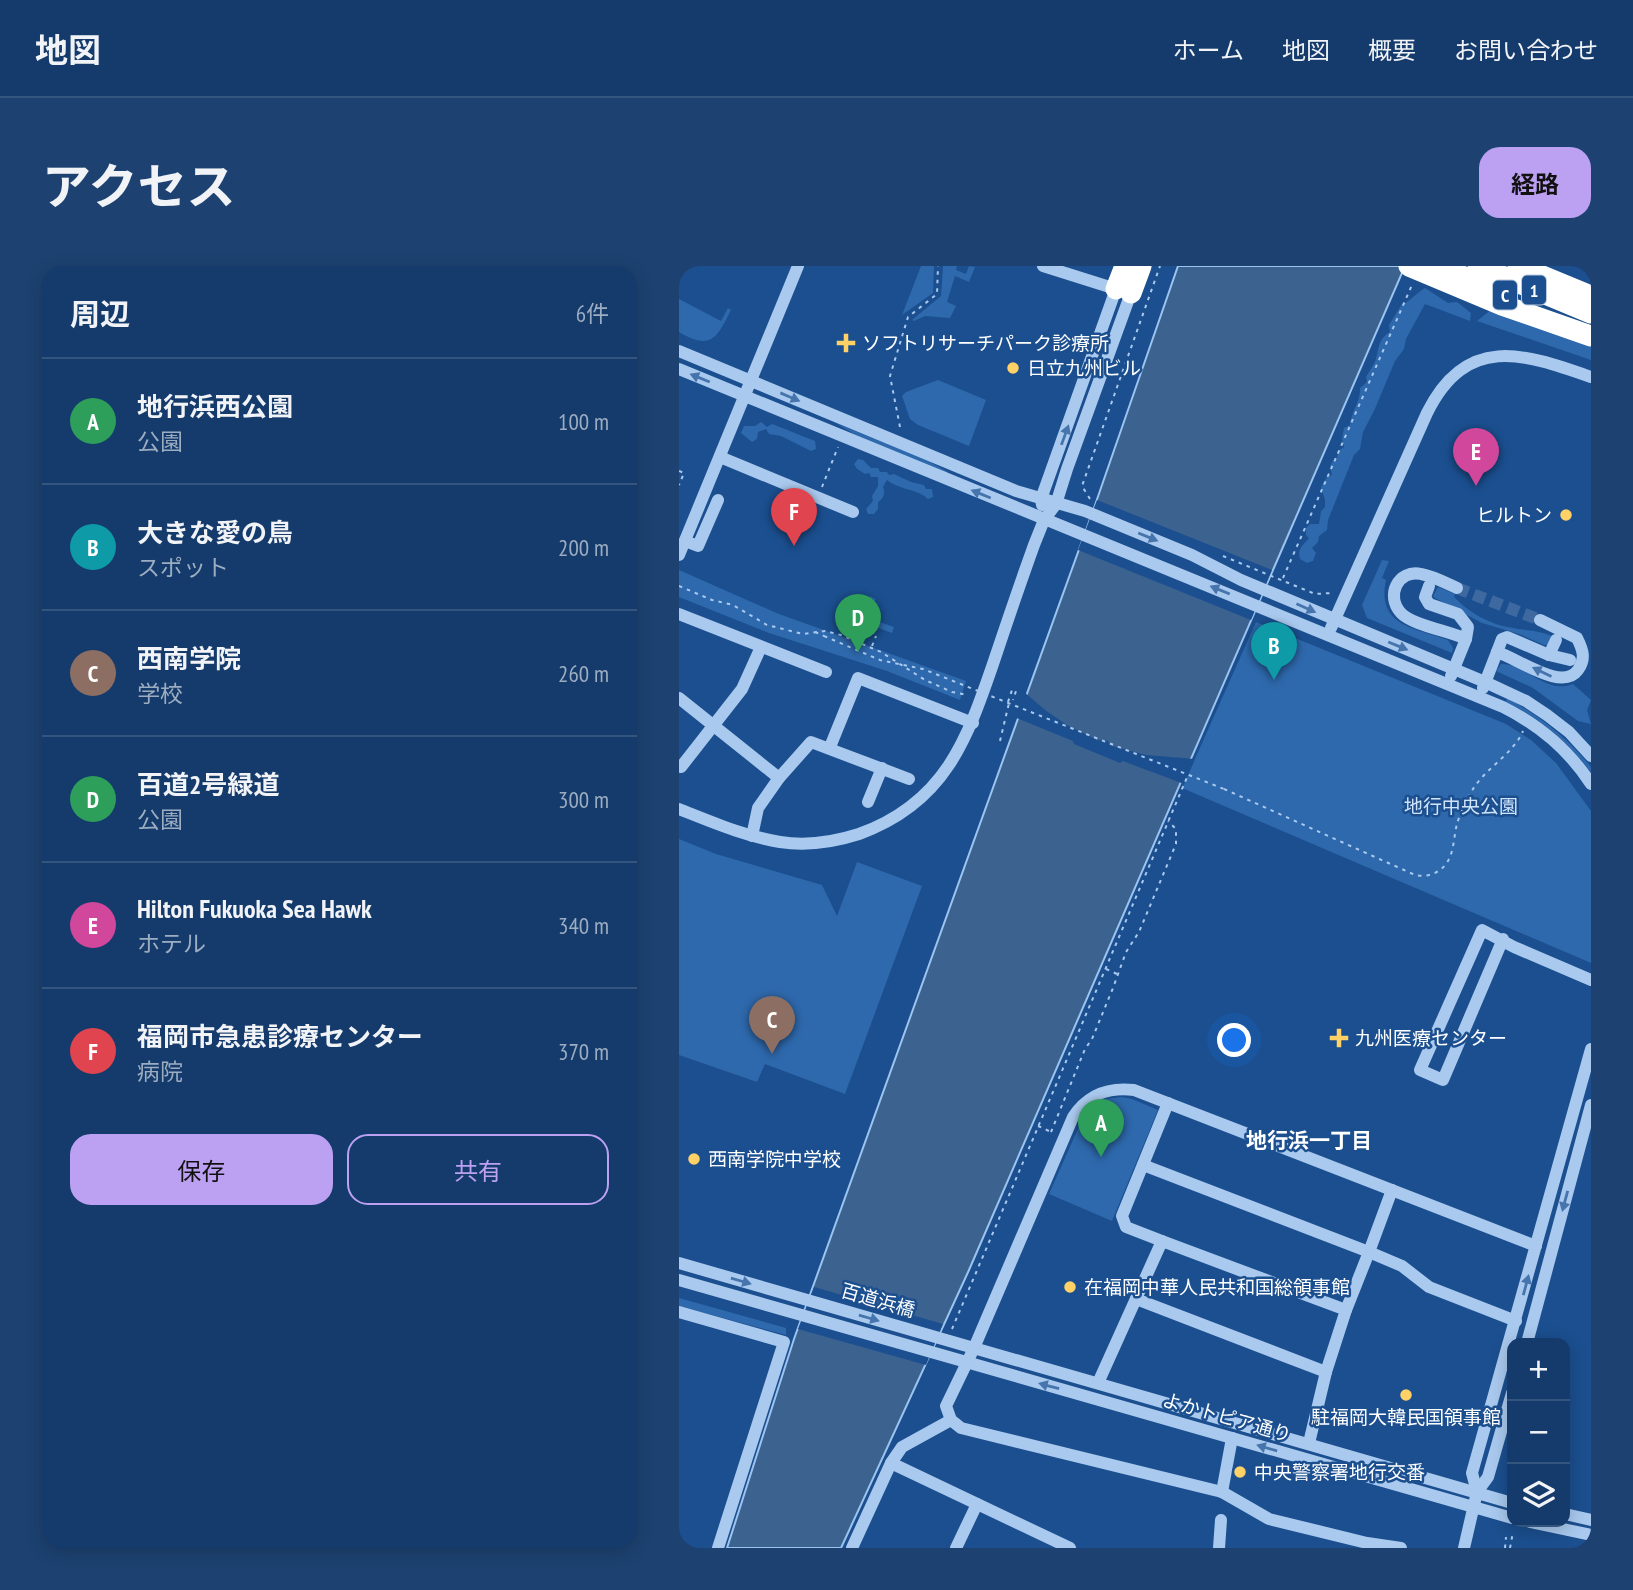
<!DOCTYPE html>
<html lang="ja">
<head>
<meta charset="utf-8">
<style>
  body { margin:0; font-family:"PT Sans Narrow","Noto Sans JP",sans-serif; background:#1d4271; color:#f1f3f6 }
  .controls { position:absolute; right:21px; bottom:21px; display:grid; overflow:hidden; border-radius:14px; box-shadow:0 4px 18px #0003 }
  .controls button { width:63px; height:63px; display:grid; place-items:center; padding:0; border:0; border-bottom:2px solid #33557e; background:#143b6b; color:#f1f3f6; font:35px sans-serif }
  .you { position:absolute; left:556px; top:775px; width:24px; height:24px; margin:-18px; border:5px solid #fff; border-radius:50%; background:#1a73e8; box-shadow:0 0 0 10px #1a73e833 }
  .badge { display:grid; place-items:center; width:46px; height:46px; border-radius:50%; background:#bca0f2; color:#fff; font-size:23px; font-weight:700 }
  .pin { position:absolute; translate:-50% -58px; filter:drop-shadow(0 2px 4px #0008) }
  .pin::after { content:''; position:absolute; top:37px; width:24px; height:21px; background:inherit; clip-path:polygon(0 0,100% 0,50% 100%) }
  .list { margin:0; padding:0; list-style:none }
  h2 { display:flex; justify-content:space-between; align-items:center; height:91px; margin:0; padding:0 28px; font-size:30px }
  h2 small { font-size:23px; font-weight:400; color:#9dadc1 }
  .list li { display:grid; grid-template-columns:46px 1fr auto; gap:21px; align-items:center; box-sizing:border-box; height:126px; padding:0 28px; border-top:2px solid #33557e }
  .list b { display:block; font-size:26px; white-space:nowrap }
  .list p { margin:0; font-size:23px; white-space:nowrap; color:#9dadc1 }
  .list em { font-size:23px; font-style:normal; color:#9dadc1 }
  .actions { display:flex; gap:14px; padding:21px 28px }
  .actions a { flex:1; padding:16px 0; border:2px solid #bca0f2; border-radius:21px; text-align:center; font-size:24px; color:#bca0f2 }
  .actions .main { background:#bca0f2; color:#111 }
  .icon { flex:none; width:38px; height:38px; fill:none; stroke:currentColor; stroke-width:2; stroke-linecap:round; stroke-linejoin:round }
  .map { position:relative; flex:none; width:912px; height:1282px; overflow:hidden; border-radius:21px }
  header { display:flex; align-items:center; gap:42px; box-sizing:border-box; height:98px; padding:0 35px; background:#143b6b; border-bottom:2px solid #33557e }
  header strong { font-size:33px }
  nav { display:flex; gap:38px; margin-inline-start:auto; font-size:24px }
  .intro { display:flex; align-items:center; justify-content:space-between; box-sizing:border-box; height:168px; padding:0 42px }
  h1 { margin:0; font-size:49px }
  .button { padding:18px 32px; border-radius:21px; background:#bca0f2; color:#111; font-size:24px; font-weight:700 }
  main { display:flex; gap:42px; padding:0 42px }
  aside { flex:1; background:#143b6b; border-radius:21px; box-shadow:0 4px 18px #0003 }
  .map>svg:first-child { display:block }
</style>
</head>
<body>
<header>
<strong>地図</strong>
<nav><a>ホーム</a><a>地図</a><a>概要</a><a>お問い合わせ</a></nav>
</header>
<div class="intro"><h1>アクセス</h1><a class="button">経路</a></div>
<main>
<aside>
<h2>周辺<small>6件</small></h2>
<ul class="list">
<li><span class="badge" style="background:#2e9e5b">A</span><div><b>地行浜西公園</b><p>公園</p></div><em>100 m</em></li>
<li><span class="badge" style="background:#0f9aa8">B</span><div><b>大きな愛の鳥</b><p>スポット</p></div><em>200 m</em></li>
<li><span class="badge" style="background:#8d6e63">C</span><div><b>西南学院</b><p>学校</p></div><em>260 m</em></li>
<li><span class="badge" style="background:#2e9e5b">D</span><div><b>百道2号緑道</b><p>公園</p></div><em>300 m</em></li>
<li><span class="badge" style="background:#d1479c">E</span><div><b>Hilton Fukuoka Sea Hawk</b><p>ホテル</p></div><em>340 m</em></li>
<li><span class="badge" style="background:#e0444e">F</span><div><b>福岡市急患診療センター</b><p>病院</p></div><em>370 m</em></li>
</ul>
<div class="actions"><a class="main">保存</a><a>共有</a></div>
</aside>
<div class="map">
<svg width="912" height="1282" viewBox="0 0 912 1282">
  <rect width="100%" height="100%" fill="#1b4f8f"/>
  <g fill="#2e69ad">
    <polygon points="242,0 255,0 254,27 223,49"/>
    <polygon points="264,0 278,0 277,4 287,8 290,0 296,1 290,16 276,10 268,36 277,40 271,52 246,50 235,55 233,54 262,30"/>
    <path d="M746,22L769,37L778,36L792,47L791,55L746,38L727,73L725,83L716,95L695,145L684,166L681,183L675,189L649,254L648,264L640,270L639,276L633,282L637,287L634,295L628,297L621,293C618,282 624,280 630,272L627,269V262L631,258H640L642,245L646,241V234L642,221L648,211L653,209L651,200L654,195L658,193L659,185L665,181L663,173L665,162L671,159C672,146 682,135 681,122L688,116L687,111C690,106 693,101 696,96C700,85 698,73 711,66L710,59L723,38C732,35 737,27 746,22Z"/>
    <path d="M0,33L42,55L49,42L52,44C38,72 32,85 0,66Z"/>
    <polygon points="813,43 912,81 912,94 798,55"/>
    <polygon points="259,114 307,134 290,180 239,159 231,153 223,130 227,126"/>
    <path d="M82,156L88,161L93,158C108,164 121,169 136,175L137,183L132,185L102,170L90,168L87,163L79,166L78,173L73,176L62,167L65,160H76Z"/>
    <polygon points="156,157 246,193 269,206 268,208 182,172"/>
    <path d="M179,193L184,194L192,202H199L201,206H208L210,209L215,208L232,216L245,219L247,223H253L254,231L249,233C239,223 220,224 208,214L204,221C207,226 204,234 199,236V243L195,248H189L187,243L194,235L193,230L199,220V211H192L190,207L186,208L178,203L175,198Z"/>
    <path d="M703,294L710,295L703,312L707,314C697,360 736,362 769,374L774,382L773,387L688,352L683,339Z"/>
    <polygon points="0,304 100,348 287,415 281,434 208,405 90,367 0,331"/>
    <path d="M759,321L776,328L775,331C790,347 812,359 834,362C849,365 858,364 873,370L869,379H865L840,368L803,357L756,332L754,330Z"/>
    <polygon points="191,330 197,333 189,352 215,361 213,367 186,357 182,352"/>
    <polygon points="577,356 827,458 852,474 877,497 912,545 912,697 503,522"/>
    <path d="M822,398C848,397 865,429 894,418L912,434L908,444L912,458L899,455L854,422L817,405Z"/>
    <path d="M828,432C861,450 889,472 912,501V506C889,476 861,452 827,436Z"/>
    <polygon points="0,573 37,588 143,619 158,650 178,596 243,620 166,828 86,798 78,816 0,789"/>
    <polygon points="443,831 453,833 479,844 433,955 370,928 406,847 426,833"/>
    <polygon points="0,1032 107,1062 107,1069 0,1040"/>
  </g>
  <polygon fill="#3c6290" stroke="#9cc4f0" stroke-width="2" points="499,0 726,0 290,1004 162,1282 48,1282 115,1073 415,242"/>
  <g fill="#1b4f8f">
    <polygon points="418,234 593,304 572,354 399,284"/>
    <polygon points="344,425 366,444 388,459 418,474 428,474 433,480 467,489 516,493 505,518 444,495 441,497 395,478 394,475 335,451"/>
    <polygon points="135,1021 264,1058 247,1099 119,1063"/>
  </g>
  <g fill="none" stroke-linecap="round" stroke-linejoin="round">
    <polyline stroke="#3d69a0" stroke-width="12" stroke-dasharray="12 6" stroke-linecap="butt" points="778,322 861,354"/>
    <g stroke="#a9c9ee" stroke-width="2" stroke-dasharray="3.5 5" stroke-linecap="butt">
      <polyline points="908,0 912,2"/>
      <polyline points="221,161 211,110 229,51 258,28 259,0"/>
      <polyline points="0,205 5,207 0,219"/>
      <polyline points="143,221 159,181"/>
      <polyline points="411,233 403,220 481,0"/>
      <polyline points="544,290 636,328 653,327"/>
      <polyline points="604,312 733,19"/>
      <polyline points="0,320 33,334 54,339 88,359 124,368 146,365 162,369 202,386 246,414 273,426 289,429"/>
      <polyline points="136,366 145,370"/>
      <polyline points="193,380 197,370"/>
      <polyline points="329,436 333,424 337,425 334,434"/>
      <polyline points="321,475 330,437"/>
      <path d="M545,523L736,609C748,612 762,607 769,595C775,585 775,569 778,558C781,547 788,533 794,523C807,502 835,487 844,465"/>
      <polyline points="427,703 438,708"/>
      <polyline points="359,860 370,865"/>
      <polyline points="372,866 406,783 413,773 434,722 447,686 460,666 497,578 497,563 489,555"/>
      <polyline points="273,1063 509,509"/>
      <polyline points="826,1282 827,1271"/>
      <polyline points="831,1282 834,1266"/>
    </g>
    <g stroke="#a9c9ee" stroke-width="12">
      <polyline points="0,85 337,225 406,245 513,289 562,314 806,416 847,435 868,449 890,466 912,490"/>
      <path d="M0,103L824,441C860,459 890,484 912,518"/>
      <polyline points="41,191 174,246"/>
      <polyline points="363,239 362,233 437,23 364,0"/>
      <polyline points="6,275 19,280 39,234"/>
      <polyline points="0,289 119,0"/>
      <polyline points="750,320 746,331 750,338 779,348 789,361 787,373"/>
      <polyline points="0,348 147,406"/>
      <path d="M652,362L748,147C787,68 844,87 912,111"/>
      <polyline points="818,386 823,373 828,371 870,389 891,394"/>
      <polyline points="870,389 877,374"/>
      <path d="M772,410L787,373C770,365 733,359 722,347C706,330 719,303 742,308C754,310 767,317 778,322"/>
      <path d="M804,422L818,386C840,393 883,426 899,404C907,393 904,384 898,372L861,354"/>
      <polyline points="0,432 100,512"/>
      <polyline points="151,481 179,412 294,457"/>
      <polyline points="2,501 63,423 82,381"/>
      <polyline points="189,536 203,502"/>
      <path d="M0,543C33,556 65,570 101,576C127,580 155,576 180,568C266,537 288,474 315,395C328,356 341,318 355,279L365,254L377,238L388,203L452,27"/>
      <polyline points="73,570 79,542 100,512 132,476 230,513"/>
      <polyline points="824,673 764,814 741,804 803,664 835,681 912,714"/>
      <polyline points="464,899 690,986 667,1044"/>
      <polyline points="713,924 690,986 723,1000 750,1021 837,1055"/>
      <polyline points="483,975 447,961 443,950 489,837"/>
      <polyline points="0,997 833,1237"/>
      <polyline points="0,1014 833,1252"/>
      <polyline points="457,1033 647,1106"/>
      <polyline points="0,1046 105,1076 39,1282"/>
      <polyline points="848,1077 912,839"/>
      <polyline points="419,1117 483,975 667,1044 647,1106 630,1177"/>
      <polyline points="212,1197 391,1282"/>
      <polyline points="543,1226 553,1172"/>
      <polyline points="798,1226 809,1211 833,1127"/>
      <polyline points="886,1248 912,1254"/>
      <polyline points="851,1256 912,1269"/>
      <polyline points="173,1282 212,1197 223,1181 272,1154"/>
      <polyline points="277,1282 298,1238"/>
      <polyline points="540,1282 542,1254"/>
      <path d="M722,1282L688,1277L590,1253L543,1226L282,1162L272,1154L267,1140L295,1082L394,851C409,828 429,821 455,824L857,980"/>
      <polyline points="785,1282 798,1226 793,1207 912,783"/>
    </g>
    <g stroke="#fff" stroke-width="21">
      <polyline points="761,0 820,27"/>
      <polyline points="799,0 912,47"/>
      <polyline points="839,0 912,30"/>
      <polyline points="437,23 446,0"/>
      <polyline points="452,27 462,0"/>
    </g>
    <polyline stroke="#a9c9ee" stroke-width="2" stroke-dasharray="3.5 5" stroke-linecap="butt" points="145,370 201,394 244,403 545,523"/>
    <polyline stroke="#fff" stroke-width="21" points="730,0 823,39 912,70"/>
  </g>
  <defs><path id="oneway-solid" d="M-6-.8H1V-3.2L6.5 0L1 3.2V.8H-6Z" transform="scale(1.75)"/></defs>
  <g fill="#4674ac">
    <use href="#oneway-solid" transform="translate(21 112) rotate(-158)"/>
    <use href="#oneway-solid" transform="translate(111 131) rotate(23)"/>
    <use href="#oneway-solid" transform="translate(386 169) rotate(-70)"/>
    <use href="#oneway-solid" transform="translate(302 228) rotate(-158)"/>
    <use href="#oneway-solid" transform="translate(469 271) rotate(22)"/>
    <use href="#oneway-solid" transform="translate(541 324) rotate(-158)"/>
    <use href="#oneway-solid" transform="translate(627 342) rotate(24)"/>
    <use href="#oneway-solid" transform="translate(719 380) rotate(22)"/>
    <use href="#oneway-solid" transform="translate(863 406) rotate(-154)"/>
    <use href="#oneway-solid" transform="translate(886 935) rotate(105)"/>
    <use href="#oneway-solid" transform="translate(62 1015) rotate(16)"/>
    <use href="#oneway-solid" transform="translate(847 1019) rotate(-75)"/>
    <use href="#oneway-solid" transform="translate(190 1052) rotate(16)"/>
    <use href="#oneway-solid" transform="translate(370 1120) rotate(-165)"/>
    <use href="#oneway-solid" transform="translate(588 1182) rotate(-164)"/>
  </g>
  <g fill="#ffd166" stroke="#1b4f8f" stroke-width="2.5">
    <path d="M163.5 66.5h7v7h7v7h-7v7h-7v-7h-7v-7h7z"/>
    <circle cx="334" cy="102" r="7"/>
    <circle cx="887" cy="249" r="7"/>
    <path d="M656.5 761.5h7v7h7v7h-7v7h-7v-7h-7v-7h7z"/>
    <circle cx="15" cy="893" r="7"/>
    <circle cx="391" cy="1021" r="7"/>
    <circle cx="727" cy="1129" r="7"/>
    <circle cx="561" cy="1206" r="7"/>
  </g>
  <g text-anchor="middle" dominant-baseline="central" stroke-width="5" stroke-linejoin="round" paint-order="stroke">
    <g fill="#1b4f8f" stroke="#bbcadd" stroke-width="2">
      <rect x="843" y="9.5" width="24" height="29" rx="5"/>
      <rect x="814" y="14.5" width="24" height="29" rx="5"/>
    </g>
    <g font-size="18" font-weight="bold" fill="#fff">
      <text x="855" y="24">1</text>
      <text x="826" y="29">C</text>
    </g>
    <g font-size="19" fill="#fff" stroke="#1b4f8f" text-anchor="start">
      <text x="183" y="77">ソフトリサーチパーク診療所</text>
      <text x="348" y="102">日立九州ビル</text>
      <text x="873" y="249" text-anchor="end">ヒルトン</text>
      <text x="676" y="772">九州医療センター</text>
      <text x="29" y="893">西南学院中学校</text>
      <text x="405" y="1021">在福岡中華人民共和国総領事館</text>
      <text x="727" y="1151" text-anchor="middle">駐福岡大韓民国領事館</text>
      <text x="575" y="1206">中央警察署地行交番</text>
    </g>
    <g font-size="19" fill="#cfe3fa" stroke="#1b4f8f">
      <text x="782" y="540">地行中央公園</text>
    </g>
    <g font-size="19" fill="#fff" stroke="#1b4f8f">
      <text transform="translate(199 1034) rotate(16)">百道浜橋</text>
      <text transform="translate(548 1151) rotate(16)">よかトピア通り</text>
    </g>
    <g font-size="21" font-weight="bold" fill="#fff" stroke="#1b4f8f">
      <text x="630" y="874">地行浜一丁目</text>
    </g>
  </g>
</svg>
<div class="controls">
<button>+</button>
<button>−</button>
<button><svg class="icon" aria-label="layers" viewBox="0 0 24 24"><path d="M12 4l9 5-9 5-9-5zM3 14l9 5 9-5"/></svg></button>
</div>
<div class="you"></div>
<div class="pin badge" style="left:422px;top:891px;background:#2e9e5b">A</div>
<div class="pin badge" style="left:595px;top:414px;background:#0f9aa8">B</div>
<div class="pin badge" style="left:93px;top:788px;background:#8d6e63">C</div>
<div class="pin badge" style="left:179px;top:386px;background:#2e9e5b">D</div>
<div class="pin badge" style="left:797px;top:220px;background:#d1479c">E</div>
<div class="pin badge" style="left:115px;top:280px;background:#e0444e">F</div>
</div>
</main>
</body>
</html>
